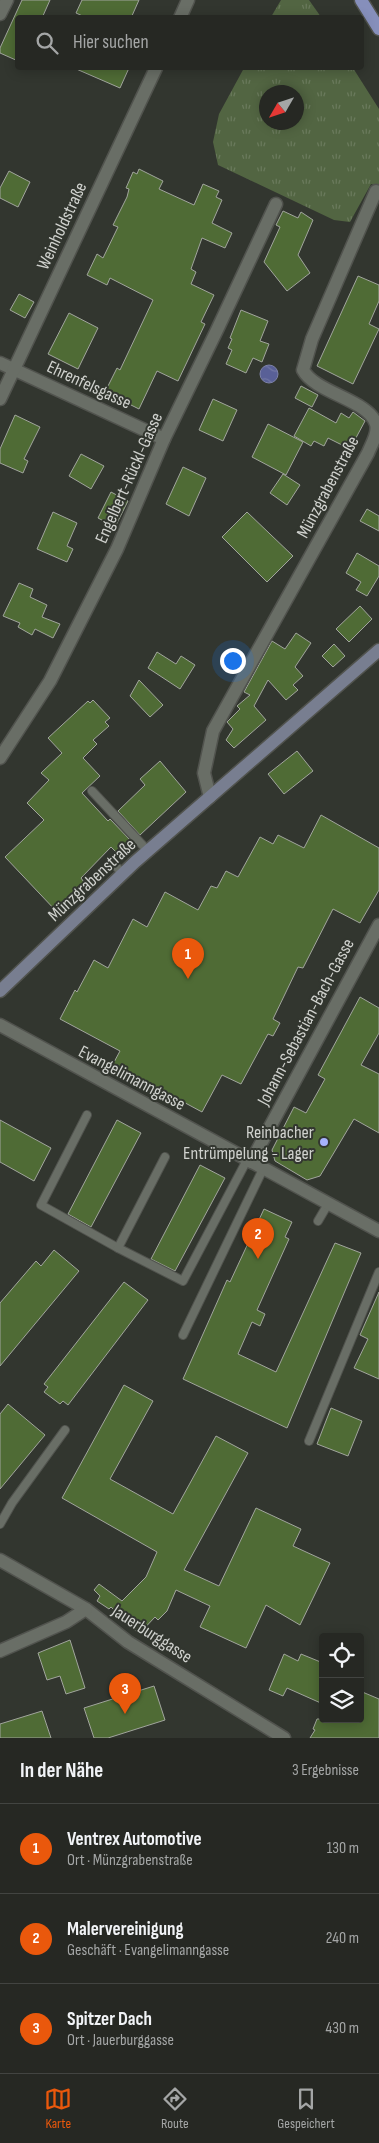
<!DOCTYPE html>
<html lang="de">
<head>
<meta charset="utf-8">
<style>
  body { margin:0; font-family:"Sofia Sans Condensed",sans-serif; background:#323430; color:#f1f3f6 }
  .controls { position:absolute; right:15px; bottom:15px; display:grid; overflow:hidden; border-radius:5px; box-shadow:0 2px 12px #0003 }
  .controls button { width:45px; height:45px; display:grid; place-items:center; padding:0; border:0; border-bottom:1px solid #424441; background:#262823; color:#f1f3f6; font:25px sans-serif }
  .compass { position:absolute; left:259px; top:85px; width:45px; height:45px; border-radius:50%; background:#262823; box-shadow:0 2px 12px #0003; rotate:231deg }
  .you { position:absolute; left:232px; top:660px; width:18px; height:18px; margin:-12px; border:4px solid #fff; border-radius:50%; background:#1a73e8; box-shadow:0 0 0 8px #1a73e833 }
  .badge { display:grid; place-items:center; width:32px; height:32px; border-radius:50%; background:#ea580c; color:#fff; font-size:16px; font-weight:700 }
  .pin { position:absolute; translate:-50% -41px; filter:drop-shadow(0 1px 2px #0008) }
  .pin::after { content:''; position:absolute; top:26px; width:18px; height:15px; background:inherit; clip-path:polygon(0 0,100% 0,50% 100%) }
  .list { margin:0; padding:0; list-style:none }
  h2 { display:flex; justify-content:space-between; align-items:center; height:65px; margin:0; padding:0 20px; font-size:21px }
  h2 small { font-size:16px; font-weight:400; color:#a4a6a6 }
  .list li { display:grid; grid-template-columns:32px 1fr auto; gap:15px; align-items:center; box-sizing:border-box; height:90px; padding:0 20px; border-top:1px solid #424441 }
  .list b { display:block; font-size:19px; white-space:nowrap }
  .list p { margin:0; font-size:16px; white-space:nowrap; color:#a4a6a6 }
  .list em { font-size:16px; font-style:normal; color:#a4a6a6 }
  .icon { flex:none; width:28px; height:28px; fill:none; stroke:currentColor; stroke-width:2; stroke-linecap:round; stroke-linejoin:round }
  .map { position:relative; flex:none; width:379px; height:1738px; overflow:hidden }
  .search { position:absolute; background:#262823; box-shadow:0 2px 12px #0003; left:15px; right:15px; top:15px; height:55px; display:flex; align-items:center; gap:12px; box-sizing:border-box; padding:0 18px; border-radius:5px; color:#a4a6a6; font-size:19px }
  .sheet { height:335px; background:#262823 }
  nav { display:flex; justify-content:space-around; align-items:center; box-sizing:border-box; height:70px; border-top:1px solid #424441; background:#262823; font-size:14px; color:#a4a6a6 }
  nav a { display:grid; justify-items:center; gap:2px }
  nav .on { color:#ea580c }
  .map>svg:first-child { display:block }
</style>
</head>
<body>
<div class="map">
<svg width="379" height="1738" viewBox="0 0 379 1738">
  <defs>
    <pattern id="grass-tufts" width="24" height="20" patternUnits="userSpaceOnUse" patternTransform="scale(1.25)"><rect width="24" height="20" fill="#526542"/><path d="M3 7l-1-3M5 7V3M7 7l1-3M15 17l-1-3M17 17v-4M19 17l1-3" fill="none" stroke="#6a7a5c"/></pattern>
    <pattern id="water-waves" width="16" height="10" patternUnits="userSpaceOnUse" patternTransform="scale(1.25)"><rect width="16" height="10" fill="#596097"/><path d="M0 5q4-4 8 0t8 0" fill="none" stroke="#7076a4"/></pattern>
  </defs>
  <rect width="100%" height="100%" fill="#32362f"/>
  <g fill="url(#grass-tufts)" fill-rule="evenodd">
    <polygon points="281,0 309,0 321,17 271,17"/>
    <path d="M244,68H353L379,109V186L371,184L350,222L334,220L218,165L213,142L219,114ZM266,92H296V122H266Z"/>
  </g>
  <circle fill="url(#water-waves)" stroke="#7d82a8" cx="269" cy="374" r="9"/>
  <g fill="#4f6b35" stroke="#a1a59d">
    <polygon points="22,0 50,0 42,18 18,18 18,61 0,53 0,48"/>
    <polygon points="82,0 139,0 131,18 87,18 76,13"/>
    <polygon points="74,68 129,68 120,88"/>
    <polygon points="139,169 163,181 159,189 194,205 203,184 219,191 216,197 222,200 212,223 232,233 225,248 202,238 191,269 196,272 191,284 214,295 201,322 205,324 178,381 157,371 139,409 105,392 117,368 120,370 153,300 110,278 107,285 87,275 97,254 103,258 118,227 113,225 127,197 129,189 126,188 133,172 137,174"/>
    <polygon points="9,171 30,182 18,207 0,198 0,188"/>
    <polygon points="283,211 298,218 301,212 313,220 298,255 310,273 287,291 264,262 280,227 276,225"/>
    <polygon points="358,276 379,285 379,301 369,324 379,329 353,384 317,366"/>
    <polygon points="19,294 34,302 25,318 10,310"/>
    <polygon points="241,310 268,321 260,341 269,344 262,362 253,358 246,373 226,364 232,350 228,348 232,339 230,338"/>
    <polygon points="69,313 98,328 78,369 48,354"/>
    <polygon points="301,386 318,395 312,407 295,398"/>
    <polygon points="213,399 237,410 223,441 199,430"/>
    <polygon points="309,408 336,423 341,413 349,418 353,412 365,421 350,449 328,438 324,446 314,441 311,446 294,436"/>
    <polygon points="15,415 40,427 24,459 28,461 23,473 0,463 0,449"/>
    <polygon points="268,424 303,442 286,475 252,457"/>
    <polygon points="81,454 104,466 91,489 69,476"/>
    <polygon points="183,467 206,478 189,516 166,504"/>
    <polygon points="283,474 300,485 287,505 270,493"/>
    <polygon points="111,492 128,501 115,527 98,518"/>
    <polygon points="367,509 379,516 379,531 360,521"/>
    <polygon points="53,512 77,523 67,546 73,549 67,562 37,549"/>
    <polygon points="247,512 293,556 267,582 222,537"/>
    <polygon points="357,553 379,566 379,576 367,596 356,590 361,582 346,573"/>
    <polygon points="19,583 33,589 30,597 47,605 42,617 60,624 53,638 35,629 32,635 18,627 20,623 3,616"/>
    <polygon points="360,606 372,619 349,642 336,629"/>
    <polygon points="296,633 311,643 295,667 303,676 293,685 298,690 286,700 268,680 254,706 266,720 234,748 226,740 233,729 227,722 240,709 237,706 250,695 244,692 272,641 285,649"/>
    <polygon points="334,644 345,656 333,667 322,656"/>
    <polygon points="157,652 176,664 181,656 195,665 180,689 148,668"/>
    <polygon points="139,680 163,705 150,717 130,696"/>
    <polygon points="93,700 110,718 105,722 109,726 93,740 97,744 83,758 100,776 82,793 108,821 110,819 132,842 119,855 111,847 81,878 86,885 57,912 5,857 44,820 27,803 49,780 41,773 62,753 48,738 88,701 90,703"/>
    <polygon points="297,751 313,771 284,794 268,774"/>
    <polygon points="160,761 186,792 140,835 118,811 145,785 140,779"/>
    <polygon points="321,815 379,848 379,890 360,923 333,909 303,968 298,967 273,1019 280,1023 273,1036 268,1034 241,1084 222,1075 202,1112 113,1064 120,1051 60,1019 75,990 77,992 94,960 108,968 133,919 147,927 165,892 198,910 211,886 217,888 226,871 238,877 260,837 273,844 278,835 304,848"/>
    <polygon points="360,997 379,1008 379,1033 361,1065 379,1074 379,1133 354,1119 320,1176 307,1180 275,1161 272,1150 294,1107 306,1113 325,1079 318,1075"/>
    <polygon points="0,1120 51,1148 34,1181 0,1162"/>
    <polygon points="117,1120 141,1133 91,1227 68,1214"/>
    <polygon points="200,1165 225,1178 175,1271 151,1259"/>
    <polygon points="264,1209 292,1222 285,1237 289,1239 257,1310 265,1314 260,1326 252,1322 238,1354 276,1372 335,1243 361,1253 287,1428 183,1379 227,1280 230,1282"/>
    <polygon points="54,1250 79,1271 0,1366 0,1303 36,1261 41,1266"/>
    <polygon points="124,1282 148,1300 68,1405 63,1401 60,1404 44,1392 48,1387 44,1384"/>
    <polygon points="379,1292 379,1379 354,1368 368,1339 360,1335"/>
    <polygon points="124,1385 153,1401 110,1479 173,1514 216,1436 248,1453 184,1570 219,1586 256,1508 301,1529 293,1546 330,1563 300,1625 266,1605 246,1648 200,1627 210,1606 176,1590 167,1611 158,1620 155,1617 139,1634 111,1607 109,1609 97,1601 100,1596 94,1590 99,1584 122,1601 146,1577 157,1552 62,1498"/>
    <polygon points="8,1404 45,1435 0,1489 0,1414"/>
    <polygon points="331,1408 362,1421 348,1456 317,1444"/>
    <polygon points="70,1640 85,1688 66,1694 60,1676 47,1680 38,1653"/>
    <polygon points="284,1654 298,1661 301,1654 323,1663 323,1704 287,1688 283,1696 269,1690"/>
    <polygon points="154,1686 165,1720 108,1738 94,1738 84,1708"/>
    <polygon points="360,1691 379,1699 379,1738 310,1738 315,1730 313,1729 317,1719 360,1719"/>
    <polygon points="42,1711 51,1738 0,1738 0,1724"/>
  </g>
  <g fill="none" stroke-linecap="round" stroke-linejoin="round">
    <defs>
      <g id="service">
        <polyline points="92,791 148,851"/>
        <polyline points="111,861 123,874"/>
        <polyline points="87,1115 41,1205 118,1248"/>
        <polyline points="165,1157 118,1248 183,1281 247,1160"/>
        <polyline points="318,1221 328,1204"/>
        <polyline points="183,1335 263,1169"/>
        <polyline points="309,1441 379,1272"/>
        <polyline points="0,1524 12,1503 65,1430"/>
      </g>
      <g id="minor">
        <polyline points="0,14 7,0"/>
        <polyline points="180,18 188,0"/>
        <polyline points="0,363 164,439"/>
        <polyline points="0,399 156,68"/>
        <polyline points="0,758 50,681 117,549 164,439 217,330 276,204"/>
        <path d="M210,797L204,773L213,731L368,453C371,445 379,433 376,424C369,400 315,393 303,370L312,339L376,191"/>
        <polyline points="0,1025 379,1231"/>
        <polyline points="251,1162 379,925"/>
        <polyline points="0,1560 86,1609 128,1642 284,1738"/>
        <polyline points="0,1651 66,1622 86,1609"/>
      </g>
      <polyline id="secondary" points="0,991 135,862 379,650"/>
      <polyline id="primary" points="361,0 379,29"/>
    </defs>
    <use href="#service" stroke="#51534e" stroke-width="10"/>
    <use href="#minor" stroke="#51534e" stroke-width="15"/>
    <use href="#secondary" stroke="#51534e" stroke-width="15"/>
    <use href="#primary" stroke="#51534e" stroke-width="15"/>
    <use href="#service" stroke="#696e66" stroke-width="8"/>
    <use href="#minor" stroke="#696e66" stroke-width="12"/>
    <use href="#secondary" stroke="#787e90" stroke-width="12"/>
    <use href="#primary" stroke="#868fbb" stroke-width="12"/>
  </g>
  <circle fill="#a6b1fc" stroke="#32362f" stroke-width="2" cx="324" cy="1142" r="5"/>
  <g text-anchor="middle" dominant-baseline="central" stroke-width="4" stroke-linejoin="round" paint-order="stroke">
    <g font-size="18" fill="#d0d2ce" stroke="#32362f">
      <text transform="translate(62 226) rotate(-65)">Weinholdstraße</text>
      <text transform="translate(89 385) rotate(25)">Ehrenfelsgasse</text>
      <text transform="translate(129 478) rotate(-66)">Engelbert-Rückl-Gasse</text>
      <text transform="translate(328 487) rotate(-62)">Münzgrabenstraße</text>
      <text transform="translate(92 880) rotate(-43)">Münzgrabenstraße</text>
      <text transform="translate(306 1022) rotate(-62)">Johann-Sebastian-Bach-Gasse</text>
      <text transform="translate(132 1078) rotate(28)">Evangelimanngasse</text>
      <text transform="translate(152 1634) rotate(33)">Jauerburggasse</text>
    </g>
    <g font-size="18" fill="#d0d2ce" stroke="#32362f" text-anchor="end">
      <text x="314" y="1132">Reinbacher<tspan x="314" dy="21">Entrümpelung - Lager</tspan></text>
    </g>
  </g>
</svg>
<div class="controls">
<button><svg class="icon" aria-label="locate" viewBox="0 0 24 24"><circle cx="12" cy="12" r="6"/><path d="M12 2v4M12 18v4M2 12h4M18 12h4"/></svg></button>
<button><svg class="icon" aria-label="layers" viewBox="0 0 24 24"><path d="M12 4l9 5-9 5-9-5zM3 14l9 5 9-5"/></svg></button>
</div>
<svg class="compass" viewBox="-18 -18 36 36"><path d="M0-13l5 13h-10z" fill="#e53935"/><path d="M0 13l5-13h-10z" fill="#a4a6a6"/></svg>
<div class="you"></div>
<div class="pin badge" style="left:188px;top:979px">1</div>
<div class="pin badge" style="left:258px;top:1259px">2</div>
<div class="pin badge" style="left:125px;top:1714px">3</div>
<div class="search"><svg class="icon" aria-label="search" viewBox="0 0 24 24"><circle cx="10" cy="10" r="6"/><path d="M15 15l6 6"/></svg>Hier suchen</div>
</div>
<section class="sheet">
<h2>In der Nähe<small>3 Ergebnisse</small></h2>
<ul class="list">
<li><span class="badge">1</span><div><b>Ventrex Automotive</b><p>Ort · Münzgrabenstraße</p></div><em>130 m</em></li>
<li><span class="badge">2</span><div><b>Malervereinigung</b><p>Geschäft · Evangelimanngasse</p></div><em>240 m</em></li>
<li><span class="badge">3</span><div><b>Spitzer Dach</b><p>Ort · Jauerburggasse</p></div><em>430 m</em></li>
</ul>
</section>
<nav>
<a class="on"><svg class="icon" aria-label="map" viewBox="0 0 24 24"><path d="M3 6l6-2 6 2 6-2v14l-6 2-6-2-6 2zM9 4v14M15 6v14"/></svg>Karte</a>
<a><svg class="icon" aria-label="directions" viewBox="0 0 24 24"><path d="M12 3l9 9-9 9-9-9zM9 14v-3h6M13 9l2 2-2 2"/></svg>Route</a>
<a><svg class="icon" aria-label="saved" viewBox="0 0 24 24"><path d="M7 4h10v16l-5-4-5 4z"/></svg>Gespeichert</a>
</nav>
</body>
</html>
